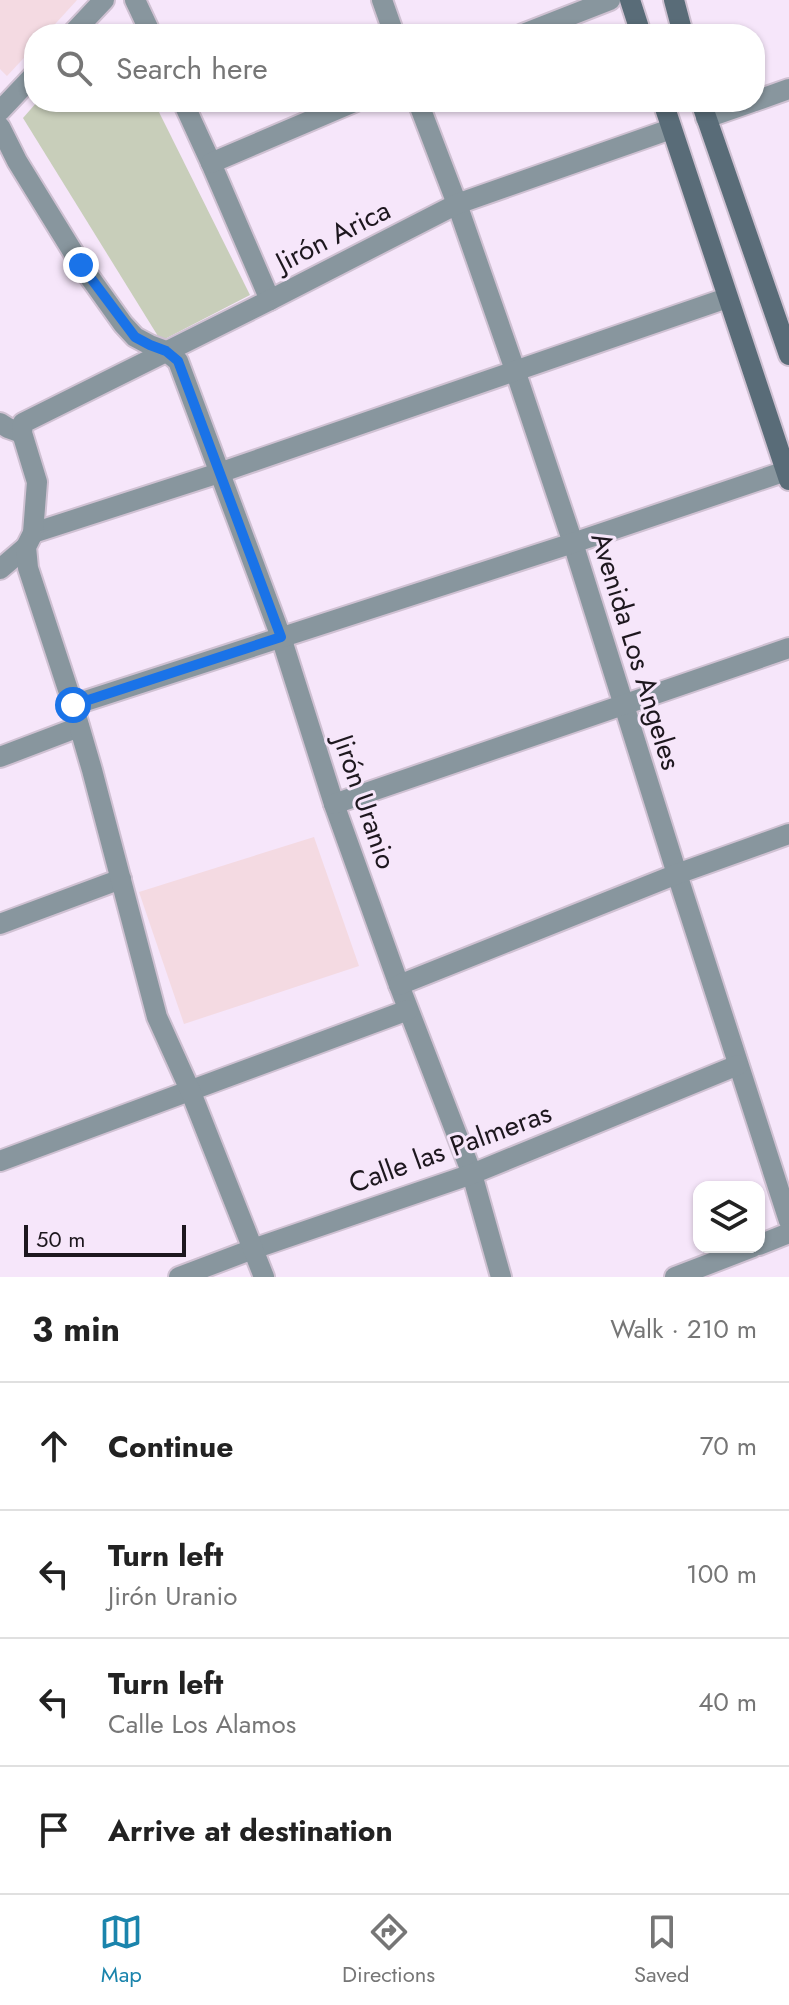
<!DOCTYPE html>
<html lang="en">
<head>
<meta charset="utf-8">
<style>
  body { margin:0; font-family:Jost,sans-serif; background:#f2f2f2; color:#222 }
  .controls { position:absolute; right:24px; bottom:24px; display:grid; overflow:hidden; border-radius:16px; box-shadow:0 2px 6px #0004 }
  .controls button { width:72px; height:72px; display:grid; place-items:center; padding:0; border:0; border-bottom:2px solid #e0e0e0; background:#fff; color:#222; font:40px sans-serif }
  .scale { position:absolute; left:24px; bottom:20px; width:162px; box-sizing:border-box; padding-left:8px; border:4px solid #1d171e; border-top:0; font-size:22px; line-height:28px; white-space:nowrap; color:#1d171e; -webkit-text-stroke:6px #f6e6fa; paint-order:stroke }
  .stop { position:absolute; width:24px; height:24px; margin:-18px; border:6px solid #1a73e8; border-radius:50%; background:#fff }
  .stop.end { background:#1a73e8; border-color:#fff; box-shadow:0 2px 8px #0008 }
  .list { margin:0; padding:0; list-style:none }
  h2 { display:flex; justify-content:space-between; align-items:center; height:104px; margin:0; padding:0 32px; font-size:34px }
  h2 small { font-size:26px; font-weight:400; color:#767676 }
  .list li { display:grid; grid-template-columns:52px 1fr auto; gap:24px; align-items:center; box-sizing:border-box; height:128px; padding:0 32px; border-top:2px solid #e0e0e0 }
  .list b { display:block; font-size:30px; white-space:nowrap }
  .list p { margin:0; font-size:26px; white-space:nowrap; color:#767676 }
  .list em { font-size:26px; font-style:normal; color:#767676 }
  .icon { flex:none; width:44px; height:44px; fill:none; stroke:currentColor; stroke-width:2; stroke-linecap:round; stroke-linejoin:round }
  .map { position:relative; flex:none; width:789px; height:1277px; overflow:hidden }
  .search { position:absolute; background:#fff; box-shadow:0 2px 6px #0004; left:24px; right:24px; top:24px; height:88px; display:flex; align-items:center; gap:20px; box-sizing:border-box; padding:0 28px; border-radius:32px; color:#767676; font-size:30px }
  .sheet { height:616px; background:#fff }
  nav { display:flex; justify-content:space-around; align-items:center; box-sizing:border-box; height:112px; border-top:2px solid #e0e0e0; background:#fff; font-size:22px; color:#767676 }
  nav a { display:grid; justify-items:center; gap:4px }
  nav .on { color:#1a84ac }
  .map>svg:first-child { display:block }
</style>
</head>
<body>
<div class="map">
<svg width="789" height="1277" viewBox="0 0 789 1277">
  <rect width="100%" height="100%" fill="#f6e6fa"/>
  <g fill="#f4dae2">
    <polygon points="0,0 77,0 46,34 34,34 34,47 7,76 0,69"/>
    <polygon points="314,837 359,966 184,1024 139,892"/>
  </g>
  <polygon fill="#c8ceba" points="37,102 154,102 250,295 161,341 23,118"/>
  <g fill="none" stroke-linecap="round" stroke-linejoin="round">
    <defs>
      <g id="street">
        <polyline points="135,0 151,34"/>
        <polyline points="382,0 394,34"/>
        <polyline points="72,34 104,0"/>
        <polyline points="523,34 610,0"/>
        <polyline points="755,101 789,89"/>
        <polyline points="183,102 211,163 270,300"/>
        <polyline points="418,102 457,204 515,370 573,543 677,874 789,1221"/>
        <polyline points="0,111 34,75"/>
        <polyline points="706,118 752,102"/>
        <polyline points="0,127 17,161 81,265 123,324 135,337 150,345 166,351 178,361 281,637 334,804 399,985 472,1174 501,1277"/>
        <polyline points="211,163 354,102"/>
        <polyline points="0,423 8,428 22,433"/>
        <polyline points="33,533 219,473 727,298"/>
        <polyline points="0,569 26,547"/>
        <polyline points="73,705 573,543 786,471"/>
        <polyline points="0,757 79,727"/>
        <polyline points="334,804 789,648"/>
        <polyline points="0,924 121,879"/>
        <polyline points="399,985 677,874 789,834"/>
        <polyline points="0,1161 408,1010"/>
        <polyline points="759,1245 789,1233"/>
        <polyline points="179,1277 253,1249 472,1174 738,1065"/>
        <polyline points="264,1277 190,1090 157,1017 92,770 73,705 28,568 26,547 33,533 37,482 22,433 23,423 270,300 457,204 671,129"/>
        <polyline points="675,1277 753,1247"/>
      </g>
      <g id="secondary">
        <polyline points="630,0 641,34"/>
        <polyline points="674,0 683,34"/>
        <polyline points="663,102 789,480"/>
        <polyline points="701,102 789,355"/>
      </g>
    </defs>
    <use href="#street" stroke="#cfc1d2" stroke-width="24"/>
    <use href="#secondary" stroke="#cfc1d2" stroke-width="24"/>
    <use href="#street" stroke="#88969e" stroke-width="20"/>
    <use href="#secondary" stroke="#596c78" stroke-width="20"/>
  </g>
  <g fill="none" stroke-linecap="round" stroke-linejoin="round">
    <polyline stroke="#1a73e8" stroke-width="10" points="73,705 281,637 178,361 166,351 150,345 135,337 81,265"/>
  </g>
  <g text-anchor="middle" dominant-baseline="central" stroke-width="6" stroke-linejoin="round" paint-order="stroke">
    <g font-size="28" fill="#1d171e" stroke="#f6e6fa">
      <text transform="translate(333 236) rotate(-27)">Jirón Arica</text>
      <text transform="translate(636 651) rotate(73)">Avenida Los Angeles</text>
      <text transform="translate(365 802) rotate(71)">Jirón Uranio</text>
      <text transform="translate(450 1148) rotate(-20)">Calle las Palmeras</text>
    </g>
  </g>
</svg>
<div class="controls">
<button><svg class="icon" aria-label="layers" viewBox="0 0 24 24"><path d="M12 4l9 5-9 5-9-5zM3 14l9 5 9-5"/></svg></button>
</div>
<div class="scale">50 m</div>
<div class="stop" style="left:73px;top:705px"></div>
<div class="stop end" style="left:81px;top:265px"></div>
<div class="search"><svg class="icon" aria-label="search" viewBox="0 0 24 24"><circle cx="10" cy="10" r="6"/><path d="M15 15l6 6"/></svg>Search here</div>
</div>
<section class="sheet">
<h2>3 min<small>Walk · 210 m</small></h2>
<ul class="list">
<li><svg class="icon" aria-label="ahead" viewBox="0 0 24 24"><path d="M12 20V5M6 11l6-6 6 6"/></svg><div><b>Continue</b></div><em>70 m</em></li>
<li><svg class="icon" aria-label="left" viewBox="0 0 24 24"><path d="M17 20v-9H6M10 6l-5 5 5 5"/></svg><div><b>Turn left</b><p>Jirón Uranio</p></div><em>100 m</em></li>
<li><svg class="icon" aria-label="left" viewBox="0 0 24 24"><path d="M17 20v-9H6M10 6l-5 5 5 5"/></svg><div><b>Turn left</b><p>Calle Los Alamos</p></div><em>40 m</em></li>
<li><svg class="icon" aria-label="arrive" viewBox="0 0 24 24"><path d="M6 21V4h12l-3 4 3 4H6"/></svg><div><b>Arrive at destination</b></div></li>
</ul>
</section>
<nav>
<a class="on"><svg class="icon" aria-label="map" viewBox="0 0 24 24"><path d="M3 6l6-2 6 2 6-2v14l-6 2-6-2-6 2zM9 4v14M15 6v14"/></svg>Map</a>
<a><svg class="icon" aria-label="directions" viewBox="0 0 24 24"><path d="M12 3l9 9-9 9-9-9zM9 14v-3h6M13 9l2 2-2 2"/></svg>Directions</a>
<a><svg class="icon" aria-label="saved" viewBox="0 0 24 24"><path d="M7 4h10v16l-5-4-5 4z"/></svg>Saved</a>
</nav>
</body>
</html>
